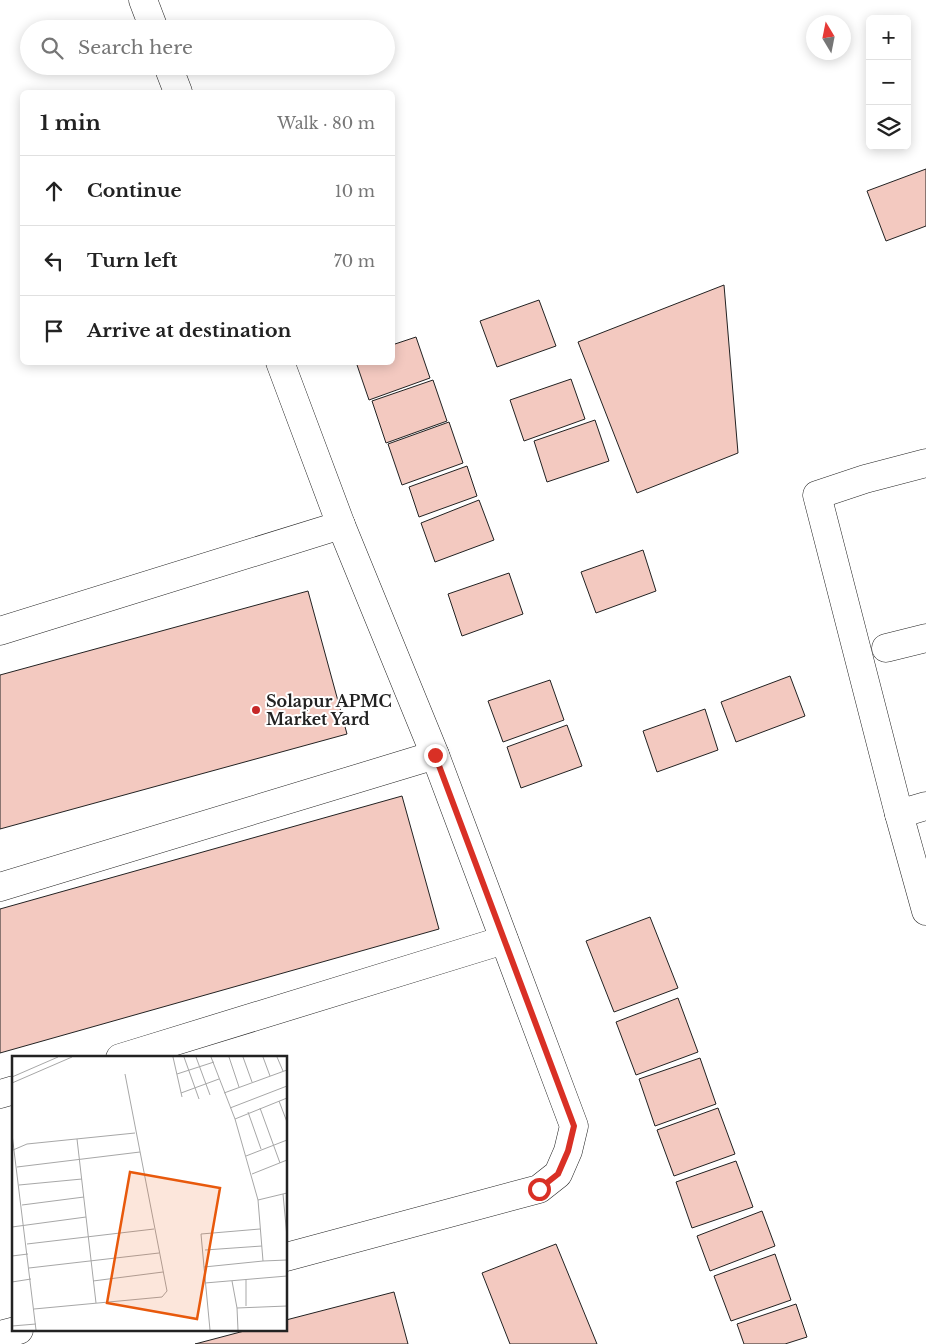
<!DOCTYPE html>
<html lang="en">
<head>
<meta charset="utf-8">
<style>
  body { margin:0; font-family:"Libre Baskerville",serif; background:#f2f2f2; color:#222 }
  .controls { position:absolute; right:15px; top:15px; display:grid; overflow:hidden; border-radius:8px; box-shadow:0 2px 12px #0003 }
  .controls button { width:45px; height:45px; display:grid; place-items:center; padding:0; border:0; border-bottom:1px solid #e0e0e0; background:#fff; color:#222; font:25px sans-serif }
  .compass { position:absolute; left:806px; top:15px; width:45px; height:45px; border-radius:50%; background:#fff; box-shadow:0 2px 12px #0003; rotate:350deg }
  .stop { position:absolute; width:15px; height:15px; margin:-11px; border:4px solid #d93025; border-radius:50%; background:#fff }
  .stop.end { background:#d93025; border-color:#fff; box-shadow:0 1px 5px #0008 }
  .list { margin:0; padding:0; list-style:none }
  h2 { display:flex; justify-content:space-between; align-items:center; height:65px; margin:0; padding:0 20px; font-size:21px }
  h2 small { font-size:16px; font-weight:400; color:#767676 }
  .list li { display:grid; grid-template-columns:32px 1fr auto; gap:15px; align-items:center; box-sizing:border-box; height:70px; padding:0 20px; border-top:1px solid #e0e0e0 }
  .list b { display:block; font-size:19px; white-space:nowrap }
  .list em { font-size:16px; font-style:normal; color:#767676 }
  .icon { flex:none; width:28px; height:28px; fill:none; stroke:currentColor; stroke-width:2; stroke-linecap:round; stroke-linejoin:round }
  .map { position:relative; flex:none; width:926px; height:1344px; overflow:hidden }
  .search { position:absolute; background:#fff; box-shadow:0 2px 12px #0003; left:20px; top:20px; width:375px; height:55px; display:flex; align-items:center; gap:12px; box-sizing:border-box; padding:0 18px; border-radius:28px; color:#767676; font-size:19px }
  .panel { position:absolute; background:#fff; box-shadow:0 2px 12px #0003; left:20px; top:90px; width:375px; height:275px; border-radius:8px }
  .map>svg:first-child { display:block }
</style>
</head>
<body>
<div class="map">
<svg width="926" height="1344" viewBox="0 0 926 1344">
  <rect width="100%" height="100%" fill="#fff"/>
  <g fill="#f3c9c0" stroke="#222">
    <polygon points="926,169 926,226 886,241 867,191"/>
    <polygon points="724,285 738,453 637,493 578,342"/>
    <polygon points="539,300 556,346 497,367 480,321"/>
    <polygon points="416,337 430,378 369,400 356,362 392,362 392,345"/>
    <polygon points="571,379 585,419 524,441 510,400"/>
    <polygon points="433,380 447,421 386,443 372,401"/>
    <polygon points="595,420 609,461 547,482 534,441"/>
    <polygon points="449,422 463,463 402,485 388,444"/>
    <polygon points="467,466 477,496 419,517 409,487"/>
    <polygon points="479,500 494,540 435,562 421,523"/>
    <polygon points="643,550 656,591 596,613 581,572"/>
    <polygon points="509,573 523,614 462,636 448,594"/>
    <polygon points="308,591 347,734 0,829 0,675"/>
    <polygon points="790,676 805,716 736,742 721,702"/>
    <polygon points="550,680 564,720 503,742 488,701"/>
    <polygon points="705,709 718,750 657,772 643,731"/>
    <polygon points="567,725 582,766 521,788 507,747"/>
    <polygon points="402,796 439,929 0,1053 0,909"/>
    <polygon points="650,917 678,988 614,1012 586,941"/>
    <polygon points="678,998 698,1052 636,1075 616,1022"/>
    <polygon points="700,1058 716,1104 655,1126 639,1079"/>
    <polygon points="718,1108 735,1154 674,1176 657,1130"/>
    <polygon points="736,1161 753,1207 692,1228 676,1182"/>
    <polygon points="762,1211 775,1246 710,1271 697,1236"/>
    <polygon points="556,1244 597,1344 510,1344 482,1273"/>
    <polygon points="775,1254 791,1300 731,1321 714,1276"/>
    <polygon points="394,1292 408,1344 195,1344 248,1330 286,1330 286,1320"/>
    <polygon points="796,1304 807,1337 785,1344 744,1344 737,1324"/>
  </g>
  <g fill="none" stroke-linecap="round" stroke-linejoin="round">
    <defs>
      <g id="minor">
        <polyline points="143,0 154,29"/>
        <polyline points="168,66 178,92"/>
        <polyline points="280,362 341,525 435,755 574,1126 568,1151 558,1174 539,1189 286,1257"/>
        <polyline points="0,631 341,525"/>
        <polyline points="886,648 926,638"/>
        <polyline points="926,806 899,814 926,911"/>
        <polyline points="899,814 817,495 865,479 926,463"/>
        <polyline points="0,887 435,755"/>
        <polyline points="120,1058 504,940"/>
        <polyline points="0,1094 14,1090"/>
        <polyline points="0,1335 19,1330"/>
      </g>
    </defs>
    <use href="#minor" stroke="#222" stroke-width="29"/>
    <use href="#minor" stroke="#fff" stroke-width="28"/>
  </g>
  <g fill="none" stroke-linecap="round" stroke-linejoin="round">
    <polyline stroke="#d93025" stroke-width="6" points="435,755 574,1126 568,1151 558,1174 539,1189"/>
  </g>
  <circle fill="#c62828" stroke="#fff" stroke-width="2" cx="256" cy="710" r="5"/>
  <g text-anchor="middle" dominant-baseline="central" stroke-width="4" stroke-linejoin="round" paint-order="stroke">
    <g font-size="16" font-weight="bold" fill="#222" stroke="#fff" text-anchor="start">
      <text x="266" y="701">Solapur APMC<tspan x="266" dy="18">Market Yard</tspan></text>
    </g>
  </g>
  <g transform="translate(12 1056)">
    <rect width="275" height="275" fill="#fff"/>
    <path fill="none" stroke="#a7a7a7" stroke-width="1" d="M161,1L170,41M172,1L187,43M184,1L198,39M199,1L223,63L246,144L275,137M217,1L227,31M231,1L240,26M251,1L258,20M265,1L271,15M165,18L202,6M0,21L46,1M0,27L60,1M169,37L207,23M212,37L275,14M267,45L275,66M218,52L275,30M248,52L268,107M236,56L249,93M223,63L275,42M0,78L24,274M65,83L84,247M1,94L15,88L123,77M234,100L275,84M5,111L128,96M240,118L275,104M7,129L70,123M271,138L275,181M246,144L251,205L275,204M10,149L72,141M0,171L74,161M15,188L142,173M193,194L250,190M0,200L16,198M192,211L189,178L248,173M17,212L147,197M234,223V250M81,225L151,216M220,225L225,252L275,250M0,226L19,223M193,227L275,220M225,252L226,274M22,253L150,241L155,235L113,18M0,270L24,268M198,274L192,211L251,205"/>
    <path fill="#e8590c" fill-opacity="0.15" stroke="#e8590c" stroke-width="2.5" d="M118,116L208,132L185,263L95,247Z"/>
    <rect width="275" height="275" fill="none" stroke="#222" stroke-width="2.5"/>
  </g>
</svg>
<div class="controls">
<button>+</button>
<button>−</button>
<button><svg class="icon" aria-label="layers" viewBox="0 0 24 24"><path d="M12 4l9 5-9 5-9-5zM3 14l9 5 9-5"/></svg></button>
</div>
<svg class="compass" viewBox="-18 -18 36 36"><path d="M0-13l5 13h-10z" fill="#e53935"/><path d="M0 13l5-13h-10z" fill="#767676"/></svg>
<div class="stop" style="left:539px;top:1189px"></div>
<div class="stop end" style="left:435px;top:755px"></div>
<div class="search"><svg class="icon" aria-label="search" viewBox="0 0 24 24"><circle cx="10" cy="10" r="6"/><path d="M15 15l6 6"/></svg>Search here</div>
<section class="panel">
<h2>1 min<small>Walk · 80 m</small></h2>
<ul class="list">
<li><svg class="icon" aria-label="ahead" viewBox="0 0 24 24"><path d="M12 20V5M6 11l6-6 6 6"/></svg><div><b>Continue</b></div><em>10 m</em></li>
<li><svg class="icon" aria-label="left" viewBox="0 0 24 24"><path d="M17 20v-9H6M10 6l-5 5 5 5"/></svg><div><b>Turn left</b></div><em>70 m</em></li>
<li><svg class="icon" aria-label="arrive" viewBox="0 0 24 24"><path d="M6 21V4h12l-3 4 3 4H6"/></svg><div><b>Arrive at destination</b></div></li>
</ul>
</section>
</div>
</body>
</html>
